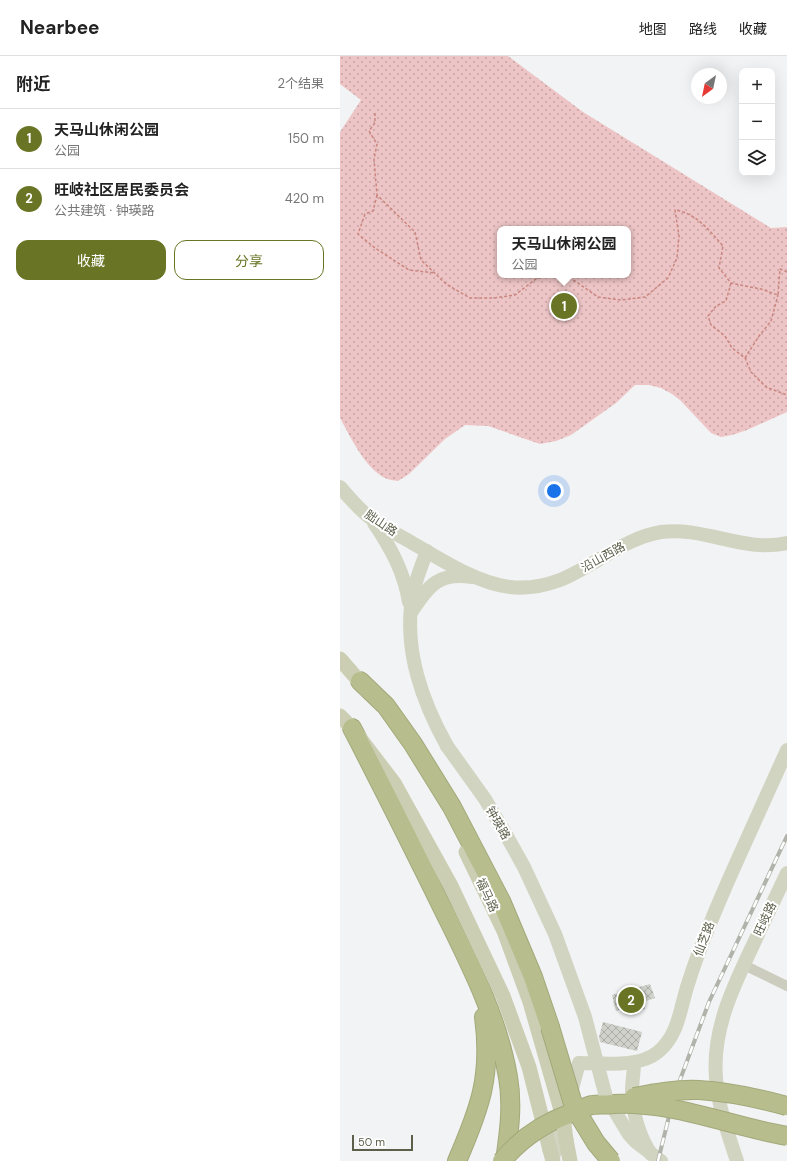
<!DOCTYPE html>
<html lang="zh">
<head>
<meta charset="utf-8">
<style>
  body { margin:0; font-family:"DM Sans","Noto Sans SC",sans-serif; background:#f6f6f6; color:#222 }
  .controls { position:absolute; right:12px; top:12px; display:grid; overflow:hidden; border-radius:8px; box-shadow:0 4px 16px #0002 }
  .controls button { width:36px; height:36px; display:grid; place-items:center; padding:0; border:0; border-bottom:1px solid #e0e0e0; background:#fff; color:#222; font:20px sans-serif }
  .compass { position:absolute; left:351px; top:12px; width:36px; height:36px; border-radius:50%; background:#fff; box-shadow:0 4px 16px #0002; rotate:213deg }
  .scale { position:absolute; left:12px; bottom:10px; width:61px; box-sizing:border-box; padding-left:4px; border:2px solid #5d5f4b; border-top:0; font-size:11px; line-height:14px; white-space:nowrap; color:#5d5f4b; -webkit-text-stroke:3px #fff; paint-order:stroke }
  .you { position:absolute; left:214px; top:435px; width:14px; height:14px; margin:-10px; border:3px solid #fff; border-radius:50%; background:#1a73e8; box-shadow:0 0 0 6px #1a73e833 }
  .badge { display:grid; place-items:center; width:26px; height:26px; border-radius:50%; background:#697524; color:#fff; font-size:13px; font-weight:700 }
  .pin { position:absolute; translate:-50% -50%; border:2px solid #fff; box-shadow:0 1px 4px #0006 }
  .popup { position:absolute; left:157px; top:170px; width:134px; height:52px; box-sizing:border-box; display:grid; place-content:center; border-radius:8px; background:#fff; filter:drop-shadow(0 1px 3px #0005); font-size:13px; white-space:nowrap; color:#767676 }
  .popup b { font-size:15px; color:#222 }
  .popup::after { content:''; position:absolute; left:50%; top:100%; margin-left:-8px; border:8px solid transparent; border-top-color:#fff }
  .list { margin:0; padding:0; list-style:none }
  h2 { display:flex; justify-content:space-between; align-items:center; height:52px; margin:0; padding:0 16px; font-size:17px }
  h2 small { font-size:13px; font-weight:400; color:#767676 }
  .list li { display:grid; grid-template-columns:26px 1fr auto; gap:12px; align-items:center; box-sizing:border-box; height:60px; padding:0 16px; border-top:1px solid #e0e0e0 }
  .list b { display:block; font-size:15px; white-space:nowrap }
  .list p { margin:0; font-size:13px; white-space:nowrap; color:#767676 }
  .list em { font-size:13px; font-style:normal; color:#767676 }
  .actions { display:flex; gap:8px; padding:12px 16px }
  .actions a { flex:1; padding:9px 0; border:1px solid #697524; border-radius:12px; text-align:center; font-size:14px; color:#697524 }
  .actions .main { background:#697524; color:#fff }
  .icon { flex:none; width:22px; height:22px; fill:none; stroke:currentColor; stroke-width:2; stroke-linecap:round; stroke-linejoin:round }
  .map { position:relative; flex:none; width:447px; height:1105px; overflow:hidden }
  header { display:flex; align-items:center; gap:24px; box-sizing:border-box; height:56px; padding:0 20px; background:#fff; border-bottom:1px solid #e0e0e0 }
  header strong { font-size:19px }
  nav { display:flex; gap:22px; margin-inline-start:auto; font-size:14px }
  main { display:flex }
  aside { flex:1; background:#fff }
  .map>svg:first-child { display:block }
</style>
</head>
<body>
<header>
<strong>Nearbee</strong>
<nav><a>地图</a><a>路线</a><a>收藏</a></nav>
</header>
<main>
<aside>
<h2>附近<small>2个结果</small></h2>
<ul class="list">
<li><span class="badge">1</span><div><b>天马山休闲公园</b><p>公园</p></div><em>150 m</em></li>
<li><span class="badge">2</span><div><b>旺岐社区居民委员会</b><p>公共建筑 · 钟瑛路</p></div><em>420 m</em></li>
</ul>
<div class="actions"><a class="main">收藏</a><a>分享</a></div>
</aside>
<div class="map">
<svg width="447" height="1105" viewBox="0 0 447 1105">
  <defs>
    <pattern id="park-dots" width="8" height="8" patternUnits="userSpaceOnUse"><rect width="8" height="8" fill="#eec5c6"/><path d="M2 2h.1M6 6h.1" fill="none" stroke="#c4a3a3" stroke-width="1.8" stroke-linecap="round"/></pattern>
    <pattern id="building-cross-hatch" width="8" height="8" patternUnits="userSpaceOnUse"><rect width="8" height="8" fill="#cfd1ca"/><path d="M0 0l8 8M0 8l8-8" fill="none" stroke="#abada6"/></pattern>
  </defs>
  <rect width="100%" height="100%" fill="#f2f3f4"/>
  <path fill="url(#park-dots)" fill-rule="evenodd" d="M0,0H168L243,56L431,172L447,171V356L407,374L392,379L381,381L371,377L340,344L332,338L321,332L309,329H295L276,347L231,379L216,385L200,388L148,370L125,369L105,383L69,418L58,425C54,424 49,424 45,422C25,412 11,382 0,362V76L21,44L0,28ZM160,173H288V219H160Z"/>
  <g fill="url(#building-cross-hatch)">
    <polygon points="310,928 315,942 303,946 305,953 290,957 288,951 276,955 272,939"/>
    <polygon points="263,966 302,976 297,995 260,986 259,981"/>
  </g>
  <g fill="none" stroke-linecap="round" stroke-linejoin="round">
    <defs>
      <g id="highway">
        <polyline points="20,625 46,650 73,688 112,751 161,845 193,921 210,971"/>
        <path d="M12,672C43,732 74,794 104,855C130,908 158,962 168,1021C173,1049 169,1077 165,1105"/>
        <path d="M117,1105C140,1052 152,1020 144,961"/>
      </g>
    </defs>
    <use href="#highway" stroke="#a3a979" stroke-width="20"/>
    <g stroke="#ca867f" stroke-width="1.5" stroke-dasharray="3 2" stroke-linecap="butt">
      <polyline points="35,57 35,67 29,75 37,88 34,103 37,139 75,176 81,204 106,228 130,242 154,242 175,239 196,223 209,219"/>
      <polyline points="37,139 33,155 25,158 18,178 35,192 69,214 95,217"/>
      <path d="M219,219L235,225L258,241L281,244L305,241L328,222L337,202L339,180L335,154C356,157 370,175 383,190L379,212L391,227L400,229L421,233L438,239L440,213L447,216"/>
      <polyline points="391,227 386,245 376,250 368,260 371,269 385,280 392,292 405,302 411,316 426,331 447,339"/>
      <polyline points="405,302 419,280 431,265 438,239"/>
    </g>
    <polyline stroke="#cdcdbf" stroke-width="10" points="404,909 447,930"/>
    <g stroke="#d2d4c2" stroke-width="14">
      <path d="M0,431C10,442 20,455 32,463C43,471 57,478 69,485C98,502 136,527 170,531C187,533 204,530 220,524C255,510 284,482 321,476C364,470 403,497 447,487"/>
      <path d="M34,467C51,492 64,516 69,546"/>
      <path d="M87,495C81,510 75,526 72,542C64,595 82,645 107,690"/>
      <path d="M72,555C89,529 99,516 132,521"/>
      <path d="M294,1007C294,1016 292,1026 292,1035C293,1057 299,1080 311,1098"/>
      <path d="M230,1040L239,1007C263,1007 299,1012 318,996C339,979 340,952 348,928C361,886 379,845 397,805C414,768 430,731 447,694"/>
      <polyline points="267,1042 288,1077 296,1086 321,1105"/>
      <polyline points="212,1105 223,1066"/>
      <path d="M397,1105C388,1078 378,1050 376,1022C372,974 393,931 413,889C424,865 436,841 447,817"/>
    </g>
    <g stroke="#ccceb4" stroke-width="15">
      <polyline points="0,603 27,634"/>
      <polyline points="0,660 12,672 54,727 111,830 163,940 189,1011 210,1094"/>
      <polyline points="126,796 164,875 190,946 223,1061"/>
      <polyline points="226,1084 230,1105"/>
    </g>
    <use href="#highway" stroke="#b8bd8e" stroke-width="18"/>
    <defs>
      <polyline id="rail" points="318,1105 334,1040 369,946 447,780"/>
    </defs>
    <use href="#rail" stroke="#b1b3aa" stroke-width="4"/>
    <use href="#rail" stroke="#fff" stroke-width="2.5" stroke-dasharray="8" stroke-linecap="butt"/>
    <defs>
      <g id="highway-bridge">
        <polyline points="210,971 234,1051 256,1087 271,1105"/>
        <path d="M294,1041C315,1037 337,1033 359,1034C389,1036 418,1042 447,1050"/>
        <path d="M162,1105C180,1083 202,1068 229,1058C236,1056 244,1051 252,1049C258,1048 266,1049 273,1048C333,1045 389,1070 447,1080"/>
      </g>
    </defs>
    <use href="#highway-bridge" stroke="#a3a979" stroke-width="20" stroke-linecap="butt"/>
    <polyline stroke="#d2d4c2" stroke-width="14" points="107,690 145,743 165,777 184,811 215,878 245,961 266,1041"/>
    <g stroke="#ccceb4" stroke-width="15">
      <polyline points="223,1061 226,1084"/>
      <polyline points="210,1094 213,1105"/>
    </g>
    <use href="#highway-bridge" stroke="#b8bd8e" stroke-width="18"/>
  </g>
  <g text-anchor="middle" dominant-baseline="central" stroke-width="4" stroke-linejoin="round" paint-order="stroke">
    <g font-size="12" fill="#5d5f4b" stroke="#fff">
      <text transform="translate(41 467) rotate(34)">胐山路</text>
      <text transform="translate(263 501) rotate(-29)">沿山西路</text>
      <text transform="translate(158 767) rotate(60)">钟瑛路</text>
      <text transform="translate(147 839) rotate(65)">福马路</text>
      <text transform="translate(425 863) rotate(-65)">旺岐路</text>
      <text transform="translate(364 883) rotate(-69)">仙芝路</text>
    </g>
  </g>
</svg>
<div class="controls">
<button>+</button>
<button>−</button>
<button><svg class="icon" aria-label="layers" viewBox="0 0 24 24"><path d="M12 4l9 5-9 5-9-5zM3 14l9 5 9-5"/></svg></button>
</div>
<svg class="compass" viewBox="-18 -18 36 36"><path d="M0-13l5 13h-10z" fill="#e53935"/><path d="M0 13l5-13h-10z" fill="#767676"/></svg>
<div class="scale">50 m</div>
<div class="you"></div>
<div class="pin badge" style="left:224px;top:250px">1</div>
<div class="popup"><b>天马山休闲公园</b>公园</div>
<div class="pin badge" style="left:291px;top:944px">2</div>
</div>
</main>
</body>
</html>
